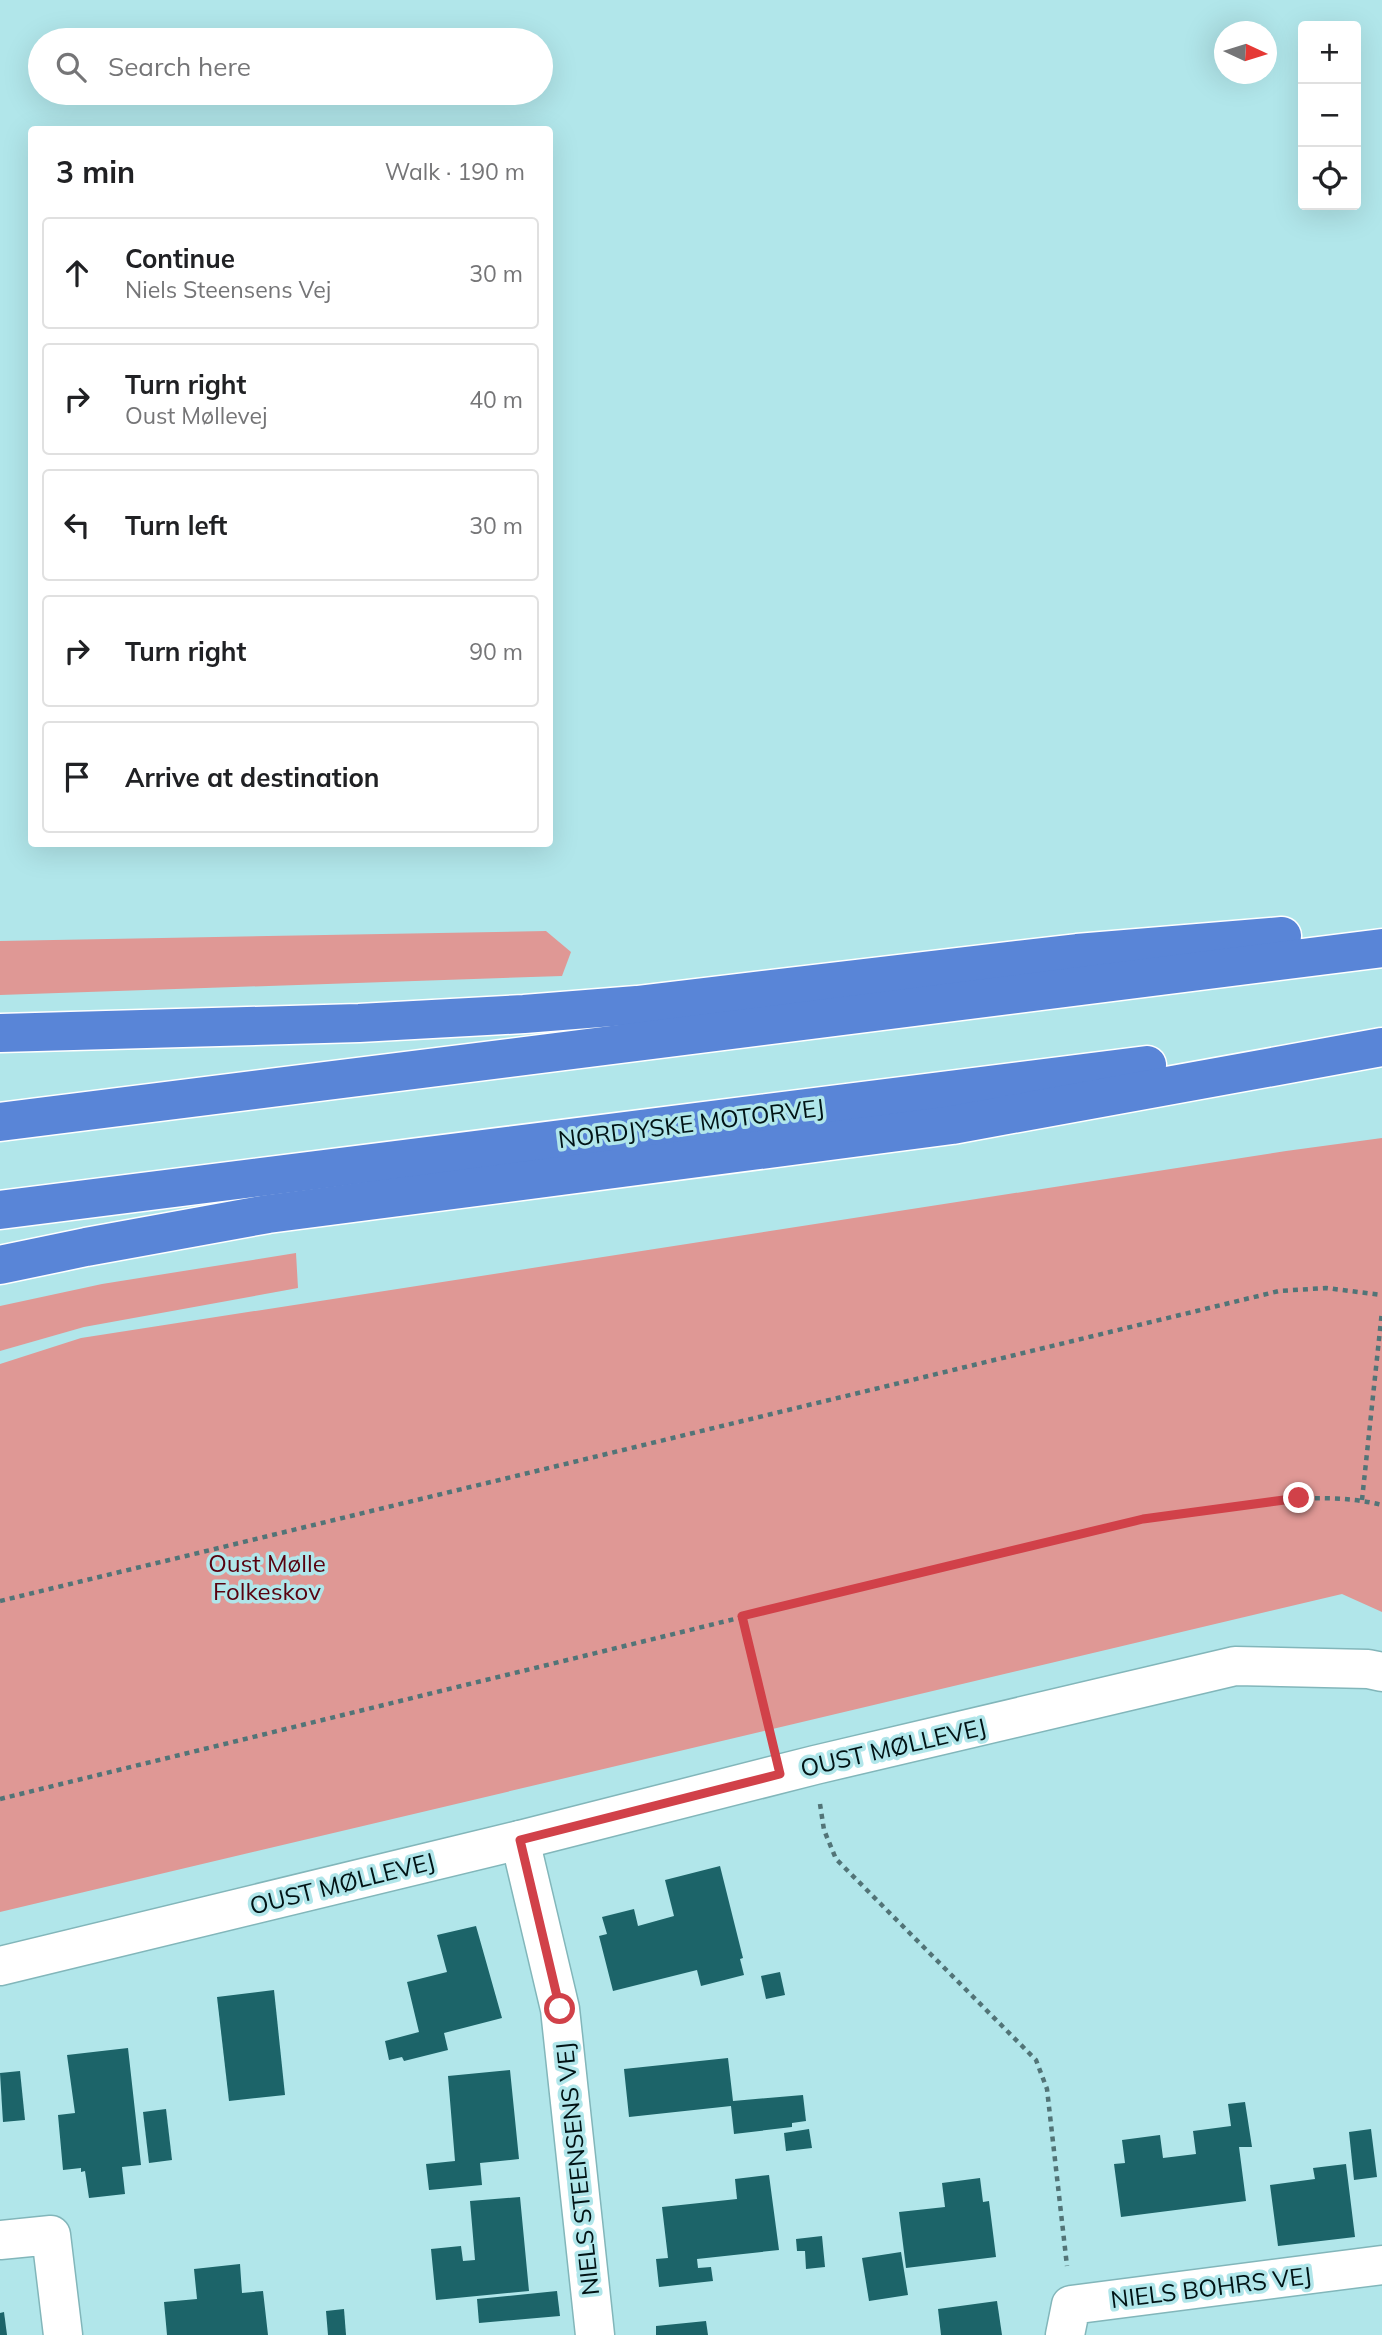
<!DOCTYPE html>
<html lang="en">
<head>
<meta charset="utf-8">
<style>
  body { margin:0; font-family:Mulish,sans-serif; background:#f6f6f6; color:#202124 }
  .controls { position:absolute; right:21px; top:21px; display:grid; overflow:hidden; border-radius:7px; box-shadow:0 7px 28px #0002 }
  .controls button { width:63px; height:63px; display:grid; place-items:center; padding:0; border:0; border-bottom:2px solid #e0e0e0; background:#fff; color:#202124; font:35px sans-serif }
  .compass { position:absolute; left:1214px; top:21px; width:63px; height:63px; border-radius:50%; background:#fff; box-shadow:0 7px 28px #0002; rotate:94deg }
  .stop { position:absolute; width:21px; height:21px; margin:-16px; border:5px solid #d14149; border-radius:50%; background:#fff }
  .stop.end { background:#d14149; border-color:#fff; box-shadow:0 2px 7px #0008 }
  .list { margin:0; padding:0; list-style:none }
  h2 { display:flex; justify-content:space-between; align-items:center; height:91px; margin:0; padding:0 28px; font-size:30px }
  h2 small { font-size:23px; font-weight:400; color:#757577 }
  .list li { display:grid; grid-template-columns:46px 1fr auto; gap:21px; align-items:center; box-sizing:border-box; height:112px; margin:0 14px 14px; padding:0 14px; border:2px solid #e0e0e0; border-radius:7px }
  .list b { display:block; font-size:26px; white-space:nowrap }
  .list p { margin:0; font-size:23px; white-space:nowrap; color:#757577 }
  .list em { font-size:23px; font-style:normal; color:#757577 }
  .icon { flex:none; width:38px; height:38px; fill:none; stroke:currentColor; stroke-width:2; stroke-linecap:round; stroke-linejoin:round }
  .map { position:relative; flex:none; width:1382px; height:2335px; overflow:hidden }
  .search { position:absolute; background:#fff; box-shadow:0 7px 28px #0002; left:28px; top:28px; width:525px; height:77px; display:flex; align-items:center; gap:18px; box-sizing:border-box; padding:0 24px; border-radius:38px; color:#757577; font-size:26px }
  .panel { position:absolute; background:#fff; box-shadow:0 7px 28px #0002; left:28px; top:126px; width:525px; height:721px; border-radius:7px }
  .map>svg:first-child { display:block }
</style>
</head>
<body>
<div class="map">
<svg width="1382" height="2335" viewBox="0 0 1382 2335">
  <rect width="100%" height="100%" fill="#b1e6ea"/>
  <g fill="#df9895">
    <polygon points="546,931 571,952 562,976 0,995 0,941"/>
    <polygon points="1382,1138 1382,1612 1342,1594 0,1912 0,1364 81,1338 1286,1151"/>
    <polygon points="296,1253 298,1288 84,1327 0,1351 0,1306 102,1284"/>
  </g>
  <g fill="#1c6469">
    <polygon points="720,1866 743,1958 740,1959 744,1975 701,1986 697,1970 613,1991 599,1936 607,1934 602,1917 634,1909 638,1926 674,1916 665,1880"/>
    <polygon points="476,1926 502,2018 444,2033 448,2050 404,2061 402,2057 389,2060 385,2041 419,2032 407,1982 447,1972 437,1935"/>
    <polygon points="780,1972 785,1995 766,1999 761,1976"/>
    <polygon points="274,1990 285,2095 229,2101 217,1997"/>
    <polygon points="128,2048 141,2165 122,2167 125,2194 89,2198 85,2171 81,2172 81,2168 63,2170 58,2115 75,2113 67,2055"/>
    <polygon points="728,2058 733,2101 803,2095 806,2121 792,2123 792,2127 734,2134 731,2106 629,2117 624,2069"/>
    <polygon points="510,2070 519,2159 480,2163 482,2185 429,2190 426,2164 455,2161 448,2076"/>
    <polygon points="20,2071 25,2120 3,2122 0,2073"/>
    <polygon points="1245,2102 1252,2147 1239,2147 1246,2201 1121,2217 1114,2164 1125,2163 1122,2140 1160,2135 1163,2158 1196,2154 1193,2131 1231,2126 1228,2104"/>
    <polygon points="166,2109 172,2160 149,2163 143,2112"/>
    <polygon points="809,2129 812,2148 786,2151 784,2133"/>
    <polygon points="1371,2129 1377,2177 1354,2180 1349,2132"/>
    <polygon points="1346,2164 1355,2237 1278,2246 1270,2185 1315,2179 1313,2168"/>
    <polygon points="769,2175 779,2250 697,2259 698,2268 711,2267 713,2281 659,2287 656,2259 668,2258 662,2207 737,2199 735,2179"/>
    <polygon points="980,2178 983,2202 989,2201 996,2257 906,2268 899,2212 945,2207 942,2183"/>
    <polygon points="520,2197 529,2291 436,2300 431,2249 461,2246 463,2261 475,2260 470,2201"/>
    <polygon points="822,2236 825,2267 806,2269 805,2251 797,2251 796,2239"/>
    <polygon points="901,2252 908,2295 869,2301 862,2258"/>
    <polygon points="240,2264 242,2293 263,2291 268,2335 167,2335 164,2302 197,2299 194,2269"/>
    <polygon points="557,2291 560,2316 479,2323 477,2299"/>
    <polygon points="997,2301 1002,2335 941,2335 938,2309"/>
    <polygon points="344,2309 346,2335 328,2335 326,2311"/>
    <polygon points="4,2312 7,2335 0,2335 0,2313"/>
    <polygon points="706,2321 708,2335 656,2335 656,2326"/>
  </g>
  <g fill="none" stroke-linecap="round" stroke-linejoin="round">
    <defs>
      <g id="minor">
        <polyline points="520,1840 560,2009 595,2335"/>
        <polyline points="0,1966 520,1840 815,1765 1235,1666 1368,1669 1382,1672"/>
        <polyline points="0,2240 51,2235 63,2335"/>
        <polyline points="1065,2335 1071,2305 1382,2265"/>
      </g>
      <g id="highway">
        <polyline points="0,1033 359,1023 524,1014 637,1005 1077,953 1282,936"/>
        <polyline points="0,1122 1382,948"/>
        <polyline points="0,1210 1147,1065"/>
        <polyline points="0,1265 86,1247 268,1214 952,1125 1382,1047"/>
      </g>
    </defs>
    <use href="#minor" stroke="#82b6ba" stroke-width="41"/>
    <use href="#highway" stroke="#fff" stroke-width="41"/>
    <g stroke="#527477" stroke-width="4.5" stroke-dasharray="5 5" stroke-linecap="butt">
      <polyline points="1362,1500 1382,1311"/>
      <polyline points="0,1601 1279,1291 1326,1288 1382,1295"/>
      <polyline points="742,1617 770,1735"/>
      <path d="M0,1799L1143,1519C1215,1509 1312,1487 1382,1505"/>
      <polyline points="820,1804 824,1830 836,1859 1036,2060 1047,2089 1067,2266"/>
    </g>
    <use href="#minor" stroke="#fff" stroke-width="38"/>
    <use href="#highway" stroke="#5985d7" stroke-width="38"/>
  </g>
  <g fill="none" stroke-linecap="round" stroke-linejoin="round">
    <polyline stroke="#d14149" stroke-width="9" points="560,2009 520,1840 780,1774 742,1616 1143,1519 1299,1498"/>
  </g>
  <g text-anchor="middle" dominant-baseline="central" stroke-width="7" stroke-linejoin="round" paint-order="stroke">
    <g font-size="24" fill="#011315" stroke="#b1e6ea">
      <text transform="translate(691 1123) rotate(-7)">NORDJYSKE MOTORVEJ</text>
      <text transform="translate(893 1747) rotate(-13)">OUST MØLLEVEJ</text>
      <text transform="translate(342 1883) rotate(-14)">OUST MØLLEVEJ</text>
      <text transform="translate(577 2169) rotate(-96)">NIELS STEENSENS VEJ</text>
      <text transform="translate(1211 2287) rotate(-7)">NIELS BOHRS VEJ</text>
    </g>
    <g font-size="24" fill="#58010f" stroke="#b1e6ea">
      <text x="267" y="1563">Oust Mølle<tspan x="267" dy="28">Folkeskov</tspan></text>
    </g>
  </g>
</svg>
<div class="controls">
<button>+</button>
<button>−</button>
<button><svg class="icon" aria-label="locate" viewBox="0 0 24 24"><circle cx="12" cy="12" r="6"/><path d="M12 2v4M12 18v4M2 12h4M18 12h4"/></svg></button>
</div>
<svg class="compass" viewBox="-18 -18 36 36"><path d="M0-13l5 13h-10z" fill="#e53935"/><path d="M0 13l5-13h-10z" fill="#757577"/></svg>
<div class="stop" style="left:560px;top:2009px"></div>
<div class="stop end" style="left:1299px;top:1498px"></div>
<div class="search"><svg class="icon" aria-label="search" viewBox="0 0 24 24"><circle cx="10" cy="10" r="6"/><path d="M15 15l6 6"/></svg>Search here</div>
<section class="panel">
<h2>3 min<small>Walk · 190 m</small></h2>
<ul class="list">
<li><svg class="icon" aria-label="ahead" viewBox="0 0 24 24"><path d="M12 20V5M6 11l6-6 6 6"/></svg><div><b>Continue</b><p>Niels Steensens Vej</p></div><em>30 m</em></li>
<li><svg class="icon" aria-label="right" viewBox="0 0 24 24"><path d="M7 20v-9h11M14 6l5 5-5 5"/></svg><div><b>Turn right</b><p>Oust Møllevej</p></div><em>40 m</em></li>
<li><svg class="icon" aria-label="left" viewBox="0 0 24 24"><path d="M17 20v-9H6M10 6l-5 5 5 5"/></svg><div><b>Turn left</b></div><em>30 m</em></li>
<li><svg class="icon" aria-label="right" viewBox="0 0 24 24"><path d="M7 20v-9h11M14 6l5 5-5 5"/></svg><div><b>Turn right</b></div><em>90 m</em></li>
<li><svg class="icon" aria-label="arrive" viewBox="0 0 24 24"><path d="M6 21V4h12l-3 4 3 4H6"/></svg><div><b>Arrive at destination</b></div></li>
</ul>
</section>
</div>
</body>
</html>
